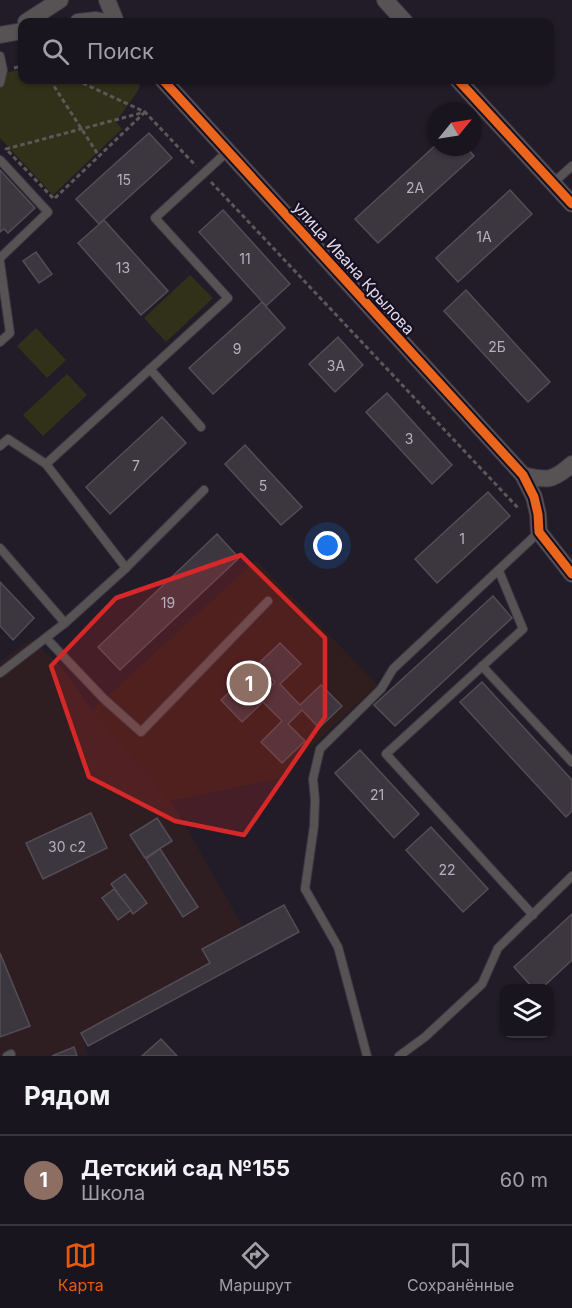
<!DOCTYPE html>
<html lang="ru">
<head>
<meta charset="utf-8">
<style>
  body { margin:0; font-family:Inter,sans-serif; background:#26222b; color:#f1f3f6 }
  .controls { position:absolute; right:18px; bottom:18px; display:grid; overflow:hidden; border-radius:12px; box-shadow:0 2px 4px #0004 }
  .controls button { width:54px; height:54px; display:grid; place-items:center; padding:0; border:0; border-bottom:2px solid #37343c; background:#19151e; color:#f1f3f6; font:30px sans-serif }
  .compass { position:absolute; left:428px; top:102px; width:54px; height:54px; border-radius:50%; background:#19151e; box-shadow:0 2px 4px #0004; rotate:60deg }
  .you { position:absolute; left:328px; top:546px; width:21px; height:21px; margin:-15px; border:4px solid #fff; border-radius:50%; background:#1a73e8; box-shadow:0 0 0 9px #1a73e833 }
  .badge { display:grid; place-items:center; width:39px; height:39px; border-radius:50%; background:#ea580c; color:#fff; font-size:20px; font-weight:700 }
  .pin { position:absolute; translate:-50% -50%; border:3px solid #fff; box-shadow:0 2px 6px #0006 }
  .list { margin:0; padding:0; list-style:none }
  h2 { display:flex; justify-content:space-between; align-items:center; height:78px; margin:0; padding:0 24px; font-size:26px }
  h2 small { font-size:20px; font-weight:400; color:#9f9fa4 }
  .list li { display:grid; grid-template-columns:39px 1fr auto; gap:18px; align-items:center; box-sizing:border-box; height:90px; padding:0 24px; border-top:2px solid #37343c }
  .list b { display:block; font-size:22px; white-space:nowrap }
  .list p { margin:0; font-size:20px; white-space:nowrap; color:#9f9fa4 }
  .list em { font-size:20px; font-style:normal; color:#9f9fa4 }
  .icon { flex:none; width:33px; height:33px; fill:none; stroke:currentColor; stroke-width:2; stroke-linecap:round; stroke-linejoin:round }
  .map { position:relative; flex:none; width:572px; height:1056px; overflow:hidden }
  .search { position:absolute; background:#19151e; box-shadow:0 2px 4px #0004; left:18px; right:18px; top:18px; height:66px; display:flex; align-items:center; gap:15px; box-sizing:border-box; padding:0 21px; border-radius:12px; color:#9f9fa4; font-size:22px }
  .sheet { height:168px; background:#19151e }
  nav { display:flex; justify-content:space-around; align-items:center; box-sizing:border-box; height:84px; border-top:2px solid #37343c; background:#19151e; font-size:16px; color:#9f9fa4 }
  nav a { display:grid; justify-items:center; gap:3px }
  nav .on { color:#ea580c }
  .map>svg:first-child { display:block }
</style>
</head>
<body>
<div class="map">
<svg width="572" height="1056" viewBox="0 0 572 1056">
  <rect width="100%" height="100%" fill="#211c28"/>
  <polygon fill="#2f1e21" points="31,639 62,668 92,710 171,801 243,927 203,949 210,963 81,1033 88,1056 0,1056 0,662"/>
  <polygon fill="#2f1e1d" points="256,560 378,685 277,779 171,801 92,710"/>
  <g fill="#31311a">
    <polygon points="0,66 6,73 22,69 22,80 140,80 139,89 116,122 122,129 53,195 0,138"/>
    <polygon points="190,275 213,298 166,342 144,318"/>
    <polygon points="36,328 66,360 47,378 17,346"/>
    <polygon points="67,374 87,395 43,436 23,415"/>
  </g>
  <g fill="#3c363f" stroke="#544d56" stroke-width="1.5">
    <polygon points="149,133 172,158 99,224 76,199"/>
    <polygon points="437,144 437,147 466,147 474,156 378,243 355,219"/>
    <polygon points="0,170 35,208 8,233 4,229 0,232"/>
    <polygon points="510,190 532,214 458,282 436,258"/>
    <polygon points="223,210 290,284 266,306 199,232"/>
    <polygon points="104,220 168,291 141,315 78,243"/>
    <polygon points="36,252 52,274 39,283 23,261"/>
    <polygon points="466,290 550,382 528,402 444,311"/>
    <polygon points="262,302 285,328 213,394 189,368"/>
    <polygon points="338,337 363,365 335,392 309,364"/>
    <polygon points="387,393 452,465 432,484 366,412"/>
    <polygon points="162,417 186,443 110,514 86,487"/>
    <polygon points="245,445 302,507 281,525 225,464"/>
    <polygon points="488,492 510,516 437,583 415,559"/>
    <polygon points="217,534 239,558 120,670 98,647"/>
    <polygon points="0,582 34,618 13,640 0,626"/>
    <polygon points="493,596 512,618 395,726 374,705"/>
    <polygon points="280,643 301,664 280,684 300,705 321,685 342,706 319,728 302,710 288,724 305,741 282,763 261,742 282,721 263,702 242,722 221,700 244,678 261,696 275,682 257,665"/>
    <polygon points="482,682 572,780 572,811 566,817 460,702"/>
    <polygon points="360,750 419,814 394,838 335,773"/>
    <polygon points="91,813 107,848 43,879 26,843"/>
    <polygon points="157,818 172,841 145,858 130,835"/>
    <polygon points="431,827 488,889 463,912 406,850"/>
    <polygon points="160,849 198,907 183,917 146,859"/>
    <polygon points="125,874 147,903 133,914 111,884"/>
    <polygon points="114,889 131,910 118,920 102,898"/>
    <polygon points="284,905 299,932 88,1046 81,1033 210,963 202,949"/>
    <polygon points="572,914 572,960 542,988 533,988 514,967"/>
    <polygon points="0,953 30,1026 0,1037"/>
    <polygon points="161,1039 177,1056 142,1056"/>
    <polygon points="74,1047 77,1056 52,1056"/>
  </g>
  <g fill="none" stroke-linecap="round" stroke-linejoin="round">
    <defs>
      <g id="lane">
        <polyline points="0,56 3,70 0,83"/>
        <polyline points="0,160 48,212 0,258"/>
        <polyline points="553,183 572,166"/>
        <polyline points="0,262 10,333 0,342"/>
        <polyline points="150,369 201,427"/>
        <polyline points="0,446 8,439 46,464 126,568"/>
        <polyline points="46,464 228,298 155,218 227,152"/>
        <polyline points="0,548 65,623"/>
        <polyline points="499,571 523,629 386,754 533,915"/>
        <polyline points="46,638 104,699 141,732 268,601"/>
        <polyline points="482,666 572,762"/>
        <polyline points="0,673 65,623 126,568 204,490"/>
        <polyline points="7,1056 11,1054"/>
        <polyline points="367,1056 338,947 305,889 314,826 315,800 313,779 320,749 381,689 393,669 539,532"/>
        <polyline points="399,1056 425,1037 482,984 498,948 572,876"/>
      </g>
      <g id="street">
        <polyline points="107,0 116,22"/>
        <polyline points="385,0 405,22"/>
        <polyline points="26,22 60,0"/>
        <polyline points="78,22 96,20 104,22"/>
        <polyline points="0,35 22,31"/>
        <polyline points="163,80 523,475 534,497 538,514 539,532 572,574"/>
        <polyline points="458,80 572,204"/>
        <path d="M523,475C547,481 553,481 572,464"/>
      </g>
    </defs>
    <use href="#lane" stroke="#3c3742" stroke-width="10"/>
    <use href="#street" stroke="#3c3742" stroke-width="18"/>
    <g stroke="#5b585a" stroke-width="3" stroke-dasharray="4.5 3" stroke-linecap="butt">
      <polyline points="14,68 22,66"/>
      <polyline points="50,80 99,156"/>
      <polyline points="76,80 145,112 196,166"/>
      <polygon points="145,112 54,199 6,149"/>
      <polyline points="211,182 519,509"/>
    </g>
    <use href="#lane" stroke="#575355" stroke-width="8"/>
    <use href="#street" stroke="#575355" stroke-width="16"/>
    <defs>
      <g id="cycleway">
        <polyline points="163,80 523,475 534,497 538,514 539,532 572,574"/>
        <polyline points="458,80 572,204"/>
      </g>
    </defs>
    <use href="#cycleway" stroke="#170f22" stroke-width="13"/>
    <use href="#cycleway" stroke="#eb651d" stroke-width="9"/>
  </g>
  <path fill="#d62828" fill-opacity="0.2" stroke="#d62828" stroke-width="4.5" stroke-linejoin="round" d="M241,555L325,638V717L244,835L175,821L89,777L51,666L116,598Z"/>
  <g text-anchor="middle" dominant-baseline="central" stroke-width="4.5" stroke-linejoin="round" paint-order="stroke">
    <g font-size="14" fill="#b6b1be">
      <text x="124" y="179">15</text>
      <text x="415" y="187">2А</text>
      <text x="484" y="236">1А</text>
      <text x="245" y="258">11</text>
      <text x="123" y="267">13</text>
      <text x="497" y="346">2Б</text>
      <text x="237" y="348">9</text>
      <text x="336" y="365">3А</text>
      <text x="409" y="438">3</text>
      <text x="136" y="465">7</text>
      <text x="263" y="485">5</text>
      <text x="462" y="538">1</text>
      <text x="168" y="602">19</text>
      <text x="377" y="794">21</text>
      <text x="67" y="846">30 с2</text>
      <text x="447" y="869">22</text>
    </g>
    <g font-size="16" fill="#dfdae8" stroke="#170f22">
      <text transform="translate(354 268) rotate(48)">улица Ивана Крылова</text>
    </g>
  </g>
</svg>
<div class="controls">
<button><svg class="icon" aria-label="layers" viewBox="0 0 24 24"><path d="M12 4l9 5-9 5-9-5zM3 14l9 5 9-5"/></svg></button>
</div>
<svg class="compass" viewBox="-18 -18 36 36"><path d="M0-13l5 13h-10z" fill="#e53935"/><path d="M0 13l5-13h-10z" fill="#9f9fa4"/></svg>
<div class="you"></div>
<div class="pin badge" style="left:249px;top:683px;background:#8d6e63">1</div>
<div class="search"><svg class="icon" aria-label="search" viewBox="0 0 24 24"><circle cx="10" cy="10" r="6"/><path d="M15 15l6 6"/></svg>Поиск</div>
</div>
<section class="sheet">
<h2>Рядом<small></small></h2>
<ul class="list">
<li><span class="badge" style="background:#8d6e63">1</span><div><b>Детский сад №155</b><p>Школа</p></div><em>60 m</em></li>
</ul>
</section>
<nav>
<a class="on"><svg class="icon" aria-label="map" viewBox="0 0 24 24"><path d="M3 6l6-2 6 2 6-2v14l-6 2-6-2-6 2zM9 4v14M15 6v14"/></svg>Карта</a>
<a><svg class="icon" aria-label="directions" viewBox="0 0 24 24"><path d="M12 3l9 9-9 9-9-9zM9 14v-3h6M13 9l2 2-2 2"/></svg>Маршрут</a>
<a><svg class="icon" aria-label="saved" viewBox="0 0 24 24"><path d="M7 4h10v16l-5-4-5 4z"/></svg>Сохранённые</a>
</nav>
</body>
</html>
